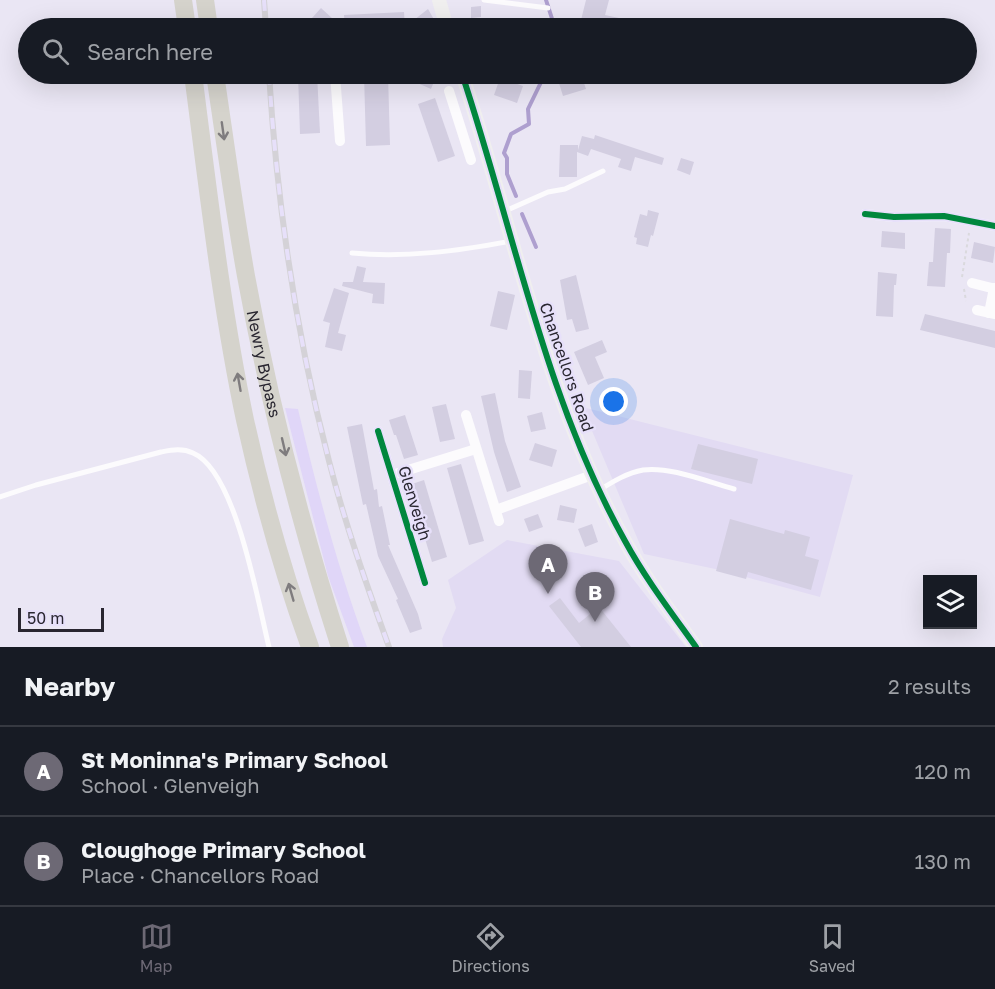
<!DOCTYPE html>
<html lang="en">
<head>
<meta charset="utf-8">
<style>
  body { margin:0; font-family:"Golos Text",sans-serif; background:#20242c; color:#f1f3f6 }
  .controls { position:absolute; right:18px; bottom:18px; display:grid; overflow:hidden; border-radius:0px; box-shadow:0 6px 24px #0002 }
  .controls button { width:54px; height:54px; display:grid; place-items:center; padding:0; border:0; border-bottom:2px solid #363941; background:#171b24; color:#f1f3f6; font:30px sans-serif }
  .scale { position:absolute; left:18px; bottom:15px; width:86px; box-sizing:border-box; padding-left:6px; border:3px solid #292630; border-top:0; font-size:16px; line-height:21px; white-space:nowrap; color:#292630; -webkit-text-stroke:4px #e7e0fa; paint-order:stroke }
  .you { position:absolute; left:614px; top:402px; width:21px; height:21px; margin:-15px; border:4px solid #fff; border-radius:50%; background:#1a73e8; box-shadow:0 0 0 9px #1a73e833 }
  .badge { display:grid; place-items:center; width:39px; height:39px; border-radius:50%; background:#6d6975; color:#fff; font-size:20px; font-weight:700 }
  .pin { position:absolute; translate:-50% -50px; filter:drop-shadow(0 2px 3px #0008) }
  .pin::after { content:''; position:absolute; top:32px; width:21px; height:18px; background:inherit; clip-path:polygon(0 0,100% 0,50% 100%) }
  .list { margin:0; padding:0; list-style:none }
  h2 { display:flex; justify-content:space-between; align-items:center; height:78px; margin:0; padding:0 24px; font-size:26px }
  h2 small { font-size:20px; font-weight:400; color:#9ea1a6 }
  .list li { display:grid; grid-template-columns:39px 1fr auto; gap:18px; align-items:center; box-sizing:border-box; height:90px; padding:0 24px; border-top:2px solid #363941 }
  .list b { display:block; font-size:22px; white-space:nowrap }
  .list p { margin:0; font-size:20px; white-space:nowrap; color:#9ea1a6 }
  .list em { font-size:20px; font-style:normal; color:#9ea1a6 }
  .icon { flex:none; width:33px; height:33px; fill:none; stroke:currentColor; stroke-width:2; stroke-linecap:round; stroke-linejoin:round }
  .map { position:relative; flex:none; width:995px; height:647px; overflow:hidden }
  .search { position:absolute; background:#171b24; box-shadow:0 6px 24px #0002; left:18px; right:18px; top:18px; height:66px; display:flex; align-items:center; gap:15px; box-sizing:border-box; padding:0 21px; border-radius:33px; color:#9ea1a6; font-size:22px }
  .sheet { height:258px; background:#171b24 }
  nav { display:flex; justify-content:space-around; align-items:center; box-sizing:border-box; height:84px; border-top:2px solid #363941; background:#171b24; font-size:16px; color:#9ea1a6 }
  nav a { display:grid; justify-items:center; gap:3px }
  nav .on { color:#6d6975 }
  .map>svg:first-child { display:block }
</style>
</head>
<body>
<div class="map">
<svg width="995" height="647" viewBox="0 0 995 647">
  <rect width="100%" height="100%" fill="#eae6f4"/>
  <g fill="#e2dbf3">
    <polygon points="582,407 853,475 820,597 720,570 644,554"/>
    <polygon points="507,540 619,561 686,647 443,647 442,639 456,608 448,580"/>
  </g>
  <path fill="#e0d6f8" d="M285,408L298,409C317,490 338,569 367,647H354L328,576Z"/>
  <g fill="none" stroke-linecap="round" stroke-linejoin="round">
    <g stroke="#ae9fcf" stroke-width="4">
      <polyline points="546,0 555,28"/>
      <polyline points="516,196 507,174 507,158 504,153 511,134 529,124 528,109 545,74"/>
      <polyline points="522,214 536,247"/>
    </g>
  </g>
  <g fill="#d3cee1">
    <polygon points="586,0 609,0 605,15 619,18 617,28 579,28"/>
    <polygon points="481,6 481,17 471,18 471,7"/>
    <polygon points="321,8 333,19 325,28 303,28"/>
    <polygon points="428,9 436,23 428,28 345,28 344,15 404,12 405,27"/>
    <polygon points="298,74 317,74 320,133 300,134"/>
    <polygon points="364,74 388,74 390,145 366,146"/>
    <polygon points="416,74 437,74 431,89 413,81"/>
    <polygon points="581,74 586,89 563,96 558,80"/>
    <polygon points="500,78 523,86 517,103 494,95"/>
    <polygon points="435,98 455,156 438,162 418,104"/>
    <polygon points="595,135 664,158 662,165 635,157 631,171 618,167 621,159 591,149 588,156 577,152 577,177 559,177 560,145 578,145 578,150 582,136 594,139"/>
    <polygon points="681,158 694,162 690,175 677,170"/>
    <polygon points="648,210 659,213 653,236 651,235 648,247 636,244 637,238 634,237 640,214 647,216"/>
    <polygon points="935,228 951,229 950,253 947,253 945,287 927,286 929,262 933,262"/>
    <polygon points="882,231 905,233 905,249 881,247"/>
    <polygon points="974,242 995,247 993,263 971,258"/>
    <polygon points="357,266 366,268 363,282 385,283 384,304 372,303 373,294 342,286 343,282 353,282"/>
    <polygon points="878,272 897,274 896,285 894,285 893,317 876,316"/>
    <polygon points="576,275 589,329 576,332 572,319 567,320 560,280"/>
    <polygon points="334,288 349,293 338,333 346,335 342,351 325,347 330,323 323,321"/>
    <polygon points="498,291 515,295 507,330 490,326"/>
    <polygon points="925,314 995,331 995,348 920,330"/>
    <polygon points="602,340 607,352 595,357 604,378 588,385 574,352"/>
    <polygon points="519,370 532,371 530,399 518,398"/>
    <polygon points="495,393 505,441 521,487 507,492 494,452 481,396"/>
    <polygon points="446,404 455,439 440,442 432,407"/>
    <polygon points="542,412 546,429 531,432 527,416"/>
    <polygon points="405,415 418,455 404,459 396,435 394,435 389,420"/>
    <polygon points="362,424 374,490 377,489 379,507 382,506 390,545 388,545 418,614 422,629 410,633 396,600 398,599 378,556 366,504 363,505 347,427"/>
    <polygon points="535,443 557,450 552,467 529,460"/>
    <polygon points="698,444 758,459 752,484 691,469"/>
    <polygon points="461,464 484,541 469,545 447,468"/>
    <polygon points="424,480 447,557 432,562 409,485"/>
    <polygon points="560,505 577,509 574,523 557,520"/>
    <polygon points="538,514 543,527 529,532 524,519"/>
    <polygon points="730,519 784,534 785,530 810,537 805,556 819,560 811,590 748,572 746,579 716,571"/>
    <polygon points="592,524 598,542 585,547 578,529"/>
    <polygon points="560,598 579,623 599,607 631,647 581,647 549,606"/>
  </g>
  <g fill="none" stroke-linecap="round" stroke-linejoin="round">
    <g stroke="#dad9dd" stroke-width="2" stroke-dasharray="3 3" stroke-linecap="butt">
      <polyline points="962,277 969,233"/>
      <polyline points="964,289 966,301"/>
    </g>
    <g stroke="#fcfbfd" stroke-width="5">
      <polyline points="484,0 548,8"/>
      <polyline points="505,211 548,192 565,189 603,171"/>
      <path d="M352,253C406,258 457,251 511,241"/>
      <path d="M601,489C614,481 627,473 643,470C669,466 708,482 734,489"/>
      <path d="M0,497L36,485L161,452C172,450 182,448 193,453C236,471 258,603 269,647"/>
    </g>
    <g stroke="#fcfbfd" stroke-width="10">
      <polyline points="335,74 340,141"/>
      <polyline points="449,91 471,160"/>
      <polyline points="865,214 894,217 944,216 995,226"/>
      <polyline points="972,283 995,289"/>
      <polyline points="977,310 995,314"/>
      <polyline points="989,313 994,288"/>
      <polyline points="466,415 499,521"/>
      <polyline points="378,431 425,583"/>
      <polyline points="392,475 476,449"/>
      <polyline points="496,510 592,475"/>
    </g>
    <g stroke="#f0efef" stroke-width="14">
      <polyline points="439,0 447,28"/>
      <path d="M462,74C514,230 544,396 625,541C645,578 671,612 696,647"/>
    </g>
    <g stroke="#d5d3cc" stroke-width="18">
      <polyline points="183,0 187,28"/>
      <polyline points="205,0 209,28"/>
      <path d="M193,74C208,189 221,306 245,420C262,497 283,573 310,647"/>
      <path id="s1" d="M215,74C225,141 234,209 246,276C269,402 301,526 340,647"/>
    </g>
    <defs>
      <g id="rail">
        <polyline points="264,0 266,28"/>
        <path d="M269,74C277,203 296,335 329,461C345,524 367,586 389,647"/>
      </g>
    </defs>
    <use href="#rail" stroke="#d4d2d7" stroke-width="6"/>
    <use href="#rail" stroke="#e7e0fa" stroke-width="4" stroke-dasharray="11" stroke-linecap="butt"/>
    <defs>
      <g id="cycleway">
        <path d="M462,74C514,230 544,396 625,541C645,578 671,612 696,647"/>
        <polyline points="865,214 894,217 944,216 995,226"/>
        <polyline points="378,431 425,583"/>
      </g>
    </defs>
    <use href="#cycleway" stroke="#e7e0fa" stroke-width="10"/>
    <use href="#cycleway" stroke="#00873e" stroke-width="6"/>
  </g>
  <defs><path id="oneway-shaft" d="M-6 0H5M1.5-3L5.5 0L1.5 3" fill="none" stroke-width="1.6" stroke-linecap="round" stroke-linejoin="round" transform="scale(1.5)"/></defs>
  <g stroke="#7f7c7e">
    <use href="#oneway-shaft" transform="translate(223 131) rotate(82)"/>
    <use href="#oneway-shaft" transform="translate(239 382) rotate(-100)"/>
    <use href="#oneway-shaft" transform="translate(284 447) rotate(77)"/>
    <use href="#oneway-shaft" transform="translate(291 592) rotate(-106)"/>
  </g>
  <g text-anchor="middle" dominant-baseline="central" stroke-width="5" stroke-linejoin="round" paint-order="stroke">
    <g font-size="16" fill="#292630" stroke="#e7e0fa">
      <text stroke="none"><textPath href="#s1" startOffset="294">Newry Bypass</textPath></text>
      <text transform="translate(567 367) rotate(71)">Chancellors Road</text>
      <text transform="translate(415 503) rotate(73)">Glenveigh</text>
    </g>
  </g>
</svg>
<div class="controls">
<button><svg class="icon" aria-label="layers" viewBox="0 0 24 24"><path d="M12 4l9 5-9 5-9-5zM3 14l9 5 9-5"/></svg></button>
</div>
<div class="scale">50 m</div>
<div class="you"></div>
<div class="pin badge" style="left:548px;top:594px">A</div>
<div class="pin badge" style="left:595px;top:622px">B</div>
<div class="search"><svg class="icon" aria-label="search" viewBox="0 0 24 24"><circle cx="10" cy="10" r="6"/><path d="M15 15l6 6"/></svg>Search here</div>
</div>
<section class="sheet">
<h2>Nearby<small>2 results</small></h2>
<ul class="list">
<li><span class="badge">A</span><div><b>St Moninna's Primary School</b><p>School · Glenveigh</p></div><em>120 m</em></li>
<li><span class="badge">B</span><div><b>Cloughoge Primary School</b><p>Place · Chancellors Road</p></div><em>130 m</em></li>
</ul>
</section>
<nav>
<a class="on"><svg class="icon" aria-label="map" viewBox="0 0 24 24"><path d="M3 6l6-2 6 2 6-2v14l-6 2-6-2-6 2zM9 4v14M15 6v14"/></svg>Map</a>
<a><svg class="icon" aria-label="directions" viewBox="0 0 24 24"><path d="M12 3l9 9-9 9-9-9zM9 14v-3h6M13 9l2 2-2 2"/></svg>Directions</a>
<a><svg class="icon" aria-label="saved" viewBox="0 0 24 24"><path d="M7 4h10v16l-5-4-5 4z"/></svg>Saved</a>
</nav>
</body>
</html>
